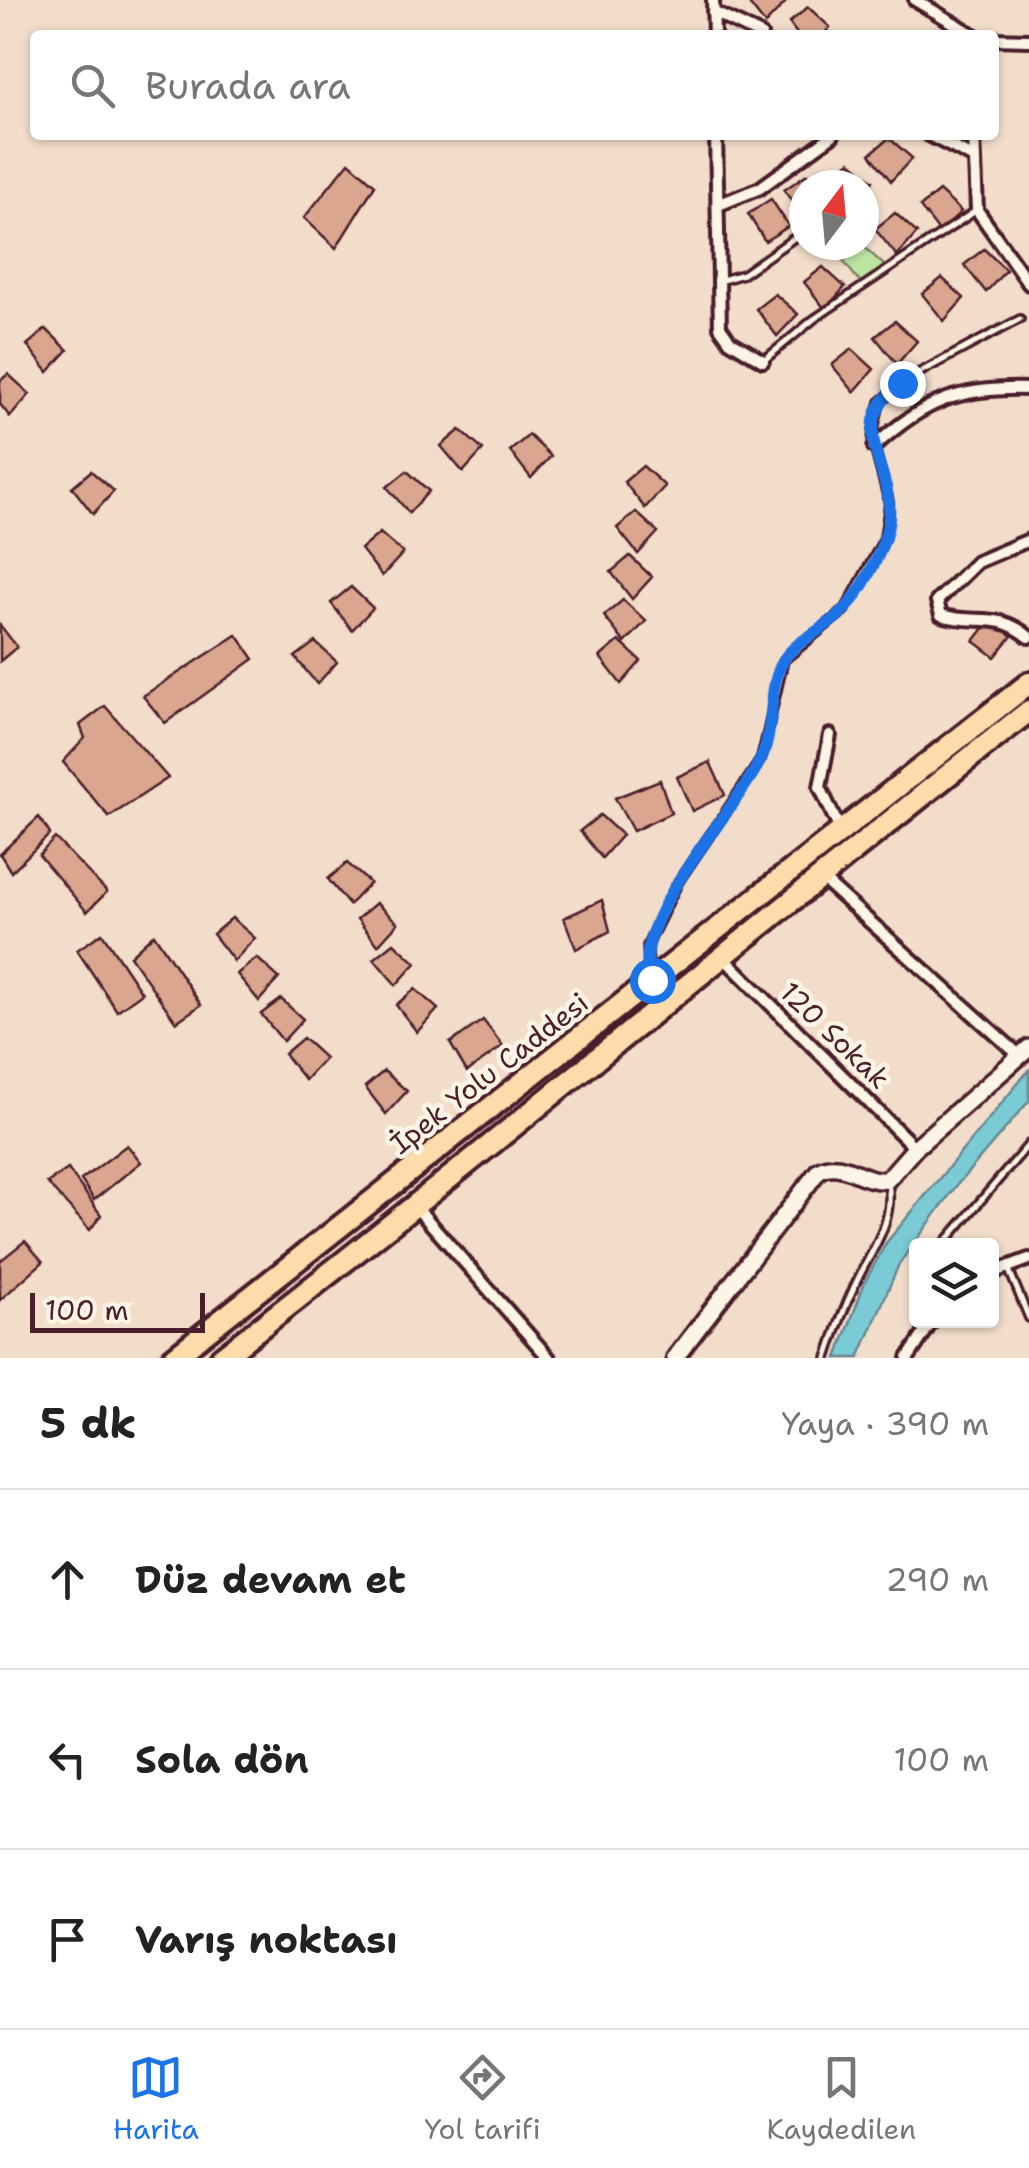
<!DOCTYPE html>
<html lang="tr">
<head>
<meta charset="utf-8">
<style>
  body { margin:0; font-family:"Shantell Sans",sans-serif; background:#f2f2f2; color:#222 }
  .controls { position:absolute; right:30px; bottom:30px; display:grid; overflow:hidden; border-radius:10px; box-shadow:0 2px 8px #0004 }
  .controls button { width:90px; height:90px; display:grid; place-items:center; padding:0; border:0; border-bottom:2px solid #e0e0e0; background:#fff; color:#222; font:50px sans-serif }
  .compass { position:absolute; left:789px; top:170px; width:90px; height:90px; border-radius:50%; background:#fff; box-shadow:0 2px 8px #0004; rotate:16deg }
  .scale { position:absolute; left:30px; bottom:25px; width:175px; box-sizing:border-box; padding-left:10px; border:5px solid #4a1f2b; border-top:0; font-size:28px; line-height:35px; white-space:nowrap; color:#4a1f2b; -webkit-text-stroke:8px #fcf5e5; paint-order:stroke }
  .stop { position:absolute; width:30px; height:30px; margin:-22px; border:8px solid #1a73e8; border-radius:50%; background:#fff }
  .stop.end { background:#1a73e8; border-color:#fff; box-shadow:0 2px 10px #0008 }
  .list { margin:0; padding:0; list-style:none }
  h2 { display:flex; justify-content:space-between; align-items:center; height:130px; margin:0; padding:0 40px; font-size:42px }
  h2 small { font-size:32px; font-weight:400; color:#767676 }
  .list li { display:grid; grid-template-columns:65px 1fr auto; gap:30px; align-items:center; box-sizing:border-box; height:180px; padding:0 40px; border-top:2px solid #e0e0e0 }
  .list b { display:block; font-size:38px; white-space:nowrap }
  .list em { font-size:32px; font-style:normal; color:#767676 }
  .icon { flex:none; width:55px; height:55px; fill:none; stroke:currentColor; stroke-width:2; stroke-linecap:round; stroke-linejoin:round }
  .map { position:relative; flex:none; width:1029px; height:1358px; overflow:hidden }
  .search { position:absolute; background:#fff; box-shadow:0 2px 8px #0004; left:30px; right:30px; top:30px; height:110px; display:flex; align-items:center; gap:25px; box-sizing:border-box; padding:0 35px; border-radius:10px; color:#767676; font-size:38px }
  .sheet { height:670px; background:#fff }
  nav { display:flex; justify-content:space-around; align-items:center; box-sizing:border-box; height:140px; border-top:2px solid #e0e0e0; background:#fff; font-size:28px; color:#767676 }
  nav a { display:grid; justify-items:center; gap:5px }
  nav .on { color:#1a73e8 }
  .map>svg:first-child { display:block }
</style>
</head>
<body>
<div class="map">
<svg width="1029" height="1358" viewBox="0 0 1029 1358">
  <rect width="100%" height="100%" fill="#f2ddcb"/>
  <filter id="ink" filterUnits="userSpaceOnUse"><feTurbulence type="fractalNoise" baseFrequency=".01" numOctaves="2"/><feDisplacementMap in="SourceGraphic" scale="20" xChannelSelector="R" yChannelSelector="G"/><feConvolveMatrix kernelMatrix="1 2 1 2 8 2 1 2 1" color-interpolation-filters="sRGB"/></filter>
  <g filter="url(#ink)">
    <polygon fill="#bce5a1" stroke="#838266" stroke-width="2.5" points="862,245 884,265 864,287 843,261"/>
    <polygon fill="#7acbd5" stroke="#678691" stroke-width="2.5" points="1029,1070 1029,1101 957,1185 899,1264 859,1358 837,1358 865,1282 886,1243"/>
    <g fill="#dba68f" stroke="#4a1f2b" stroke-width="2.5">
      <polygon points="746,0 783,0 786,2 765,24"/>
      <polygon points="808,7 830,27 823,35 798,35 789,23"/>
      <polygon points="889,138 912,158 891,181 870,154"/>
      <polygon points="850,161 873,181 864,190 864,185 838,185 831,176"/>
      <polygon points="349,162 375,185 336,248 304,218"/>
      <polygon points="807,174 814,185 804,185 802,216 784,190"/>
      <polygon points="939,191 961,211 941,234 920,207"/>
      <polygon points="771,199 789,226 765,241 748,214"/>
      <polygon points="895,213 917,233 897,256 875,229"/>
      <polygon points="984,249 1006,270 986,292 964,265"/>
      <polygon points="823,267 845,287 825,309 804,282"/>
      <polygon points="942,278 964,298 944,321 922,294"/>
      <polygon points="775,294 798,314 777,336 756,309"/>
      <polygon points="895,321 917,341 897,364 875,337"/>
      <polygon points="46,329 68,350 48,372 27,345"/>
      <polygon points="852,349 874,369 854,392 832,365"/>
      <polygon points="8,374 30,394 10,417 0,404 0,381"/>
      <polygon points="460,430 483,450 463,472 441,446"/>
      <polygon points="529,435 551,456 531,478 510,451"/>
      <polygon points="643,466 665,486 645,508 624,482"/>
      <polygon points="91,471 114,491 93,514 72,487"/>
      <polygon points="407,471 429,491 409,513 387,487"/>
      <polygon points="636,512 658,532 638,554 617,528"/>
      <polygon points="380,533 403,553 382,576 361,549"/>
      <polygon points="630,556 652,577 632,599 611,572"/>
      <polygon points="351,587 373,608 352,630 331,603"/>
      <polygon points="623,600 646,621 625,643 604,616"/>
      <polygon points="991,619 1012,636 995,657 974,641"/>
      <polygon points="0,625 17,647 0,661"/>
      <polygon points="237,635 254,659 165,723 143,696"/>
      <polygon points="619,641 641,661 621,684 600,657"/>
      <polygon points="315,642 337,662 317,684 295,657"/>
      <polygon points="105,706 168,778 109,817 63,762 85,738 80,725"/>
      <polygon points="710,762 725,795 692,811 677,777"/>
      <polygon points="660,780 671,813 633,831 615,798"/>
      <polygon points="600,815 622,835 602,858 580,831"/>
      <polygon points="39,817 50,834 11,872 0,854"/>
      <polygon points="55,838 107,892 87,912 39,855"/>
      <polygon points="347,863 370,883 349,905 328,879"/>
      <polygon points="602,900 610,931 576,949 564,918"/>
      <polygon points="376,903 398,923 378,945 357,919"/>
      <polygon points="232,918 255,938 234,961 213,934"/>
      <polygon points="102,933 142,993 117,1011 77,950"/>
      <polygon points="154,934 201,1005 176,1022 130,956"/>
      <polygon points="394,943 416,963 396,985 374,959"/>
      <polygon points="257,958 279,978 259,1001 237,974"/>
      <polygon points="415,989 438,1009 417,1032 396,1005"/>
      <polygon points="281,999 303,1019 283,1041 261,1014"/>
      <polygon points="483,1020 503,1046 467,1072 450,1043"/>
      <polygon points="303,1038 325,1058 305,1080 284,1054"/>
      <polygon points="384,1071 407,1091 386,1114 365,1087"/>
      <polygon points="127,1145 141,1162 94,1200 81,1180"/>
      <polygon points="68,1169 101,1215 90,1230 47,1183"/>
      <polygon points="25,1241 43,1262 0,1300 0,1261"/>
    </g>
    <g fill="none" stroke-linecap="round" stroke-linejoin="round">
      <defs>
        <g id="lane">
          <polyline points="719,281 743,274 804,231"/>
          <polyline points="763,361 814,319 977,210"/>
          <polyline points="650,976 647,946 679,881 761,759 784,660 845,610 884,538 889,503 872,439 880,402 911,377 1020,319"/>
          <polyline points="942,1246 1029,1144"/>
          <polyline points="1009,1270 1029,1318"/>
          <path d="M827,1358C835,1333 844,1308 855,1285C871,1250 895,1223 888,1183"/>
        </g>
        <g id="street">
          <polyline points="713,0 714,35"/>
          <polyline points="915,0 974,35"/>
          <polyline points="713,12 761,35"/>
          <polyline points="994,39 1029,40"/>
          <polyline points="716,135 720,327 730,341 763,361"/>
          <polyline points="929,135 974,158"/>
          <polyline points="974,135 977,210 1029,284"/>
          <polyline points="718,205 760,188 833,135"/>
          <path d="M874,447C924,400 961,387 1029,389"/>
          <path d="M1029,540L977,562L937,601L941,615C977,626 996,610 1029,637"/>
          <polyline points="830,735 820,787 840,830"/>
          <polyline points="820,877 1020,1056"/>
          <polyline points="722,956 915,1148"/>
          <polyline points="416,1207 549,1358"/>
          <polyline points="992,1273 1029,1259"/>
          <polyline points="908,1358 933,1320"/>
        </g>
        <path id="secondary" d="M675,1358L819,1170C843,1158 862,1183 887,1180L915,1148L1029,1048"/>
        <g id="highway">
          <polyline points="173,1358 1029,683"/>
          <path d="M221,1358C494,1147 758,924 1029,711"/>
        </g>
      </defs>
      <use href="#lane" stroke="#4a1f2b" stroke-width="12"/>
      <use href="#street" stroke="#4a1f2b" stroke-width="18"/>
      <use href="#secondary" stroke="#4a1f2b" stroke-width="22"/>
      <use href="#highway" stroke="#4a1f2b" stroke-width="28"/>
      <use href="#lane" stroke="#fcf5e5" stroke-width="5"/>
      <use href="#street" stroke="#fcf5e5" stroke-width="10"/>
      <use href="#secondary" stroke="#fcf5e5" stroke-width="15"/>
      <use href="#highway" stroke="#fddcac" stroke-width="20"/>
    </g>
  </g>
  <g fill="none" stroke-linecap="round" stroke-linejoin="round" filter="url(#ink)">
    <path stroke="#1a73e8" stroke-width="12" d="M652,980C622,925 743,805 763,754C775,725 767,685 785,658C798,640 822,630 839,615C858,599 881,555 887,530C902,474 838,429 902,383"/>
  </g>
  <g text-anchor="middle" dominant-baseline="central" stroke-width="9" stroke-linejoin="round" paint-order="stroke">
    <g font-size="28" fill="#4a1f2b" stroke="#fcf5e5">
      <text transform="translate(835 1035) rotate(44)">120 Sokak</text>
      <text transform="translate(489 1073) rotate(-38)">İpek Yolu Caddesi</text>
    </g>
  </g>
</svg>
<div class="controls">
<button><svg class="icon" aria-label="layers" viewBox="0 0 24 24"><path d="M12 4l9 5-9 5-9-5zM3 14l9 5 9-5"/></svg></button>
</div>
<svg class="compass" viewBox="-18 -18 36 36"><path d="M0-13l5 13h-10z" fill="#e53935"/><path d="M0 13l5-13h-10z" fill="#767676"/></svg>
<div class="scale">100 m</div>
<div class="stop" style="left:652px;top:980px"></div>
<div class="stop end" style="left:902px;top:383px"></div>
<div class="search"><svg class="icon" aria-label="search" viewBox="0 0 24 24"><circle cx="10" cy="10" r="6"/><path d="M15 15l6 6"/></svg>Burada ara</div>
</div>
<section class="sheet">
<h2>5 dk<small>Yaya · 390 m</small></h2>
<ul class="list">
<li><svg class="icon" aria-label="ahead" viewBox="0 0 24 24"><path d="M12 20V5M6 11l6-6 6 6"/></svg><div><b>Düz devam et</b></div><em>290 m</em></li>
<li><svg class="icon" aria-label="left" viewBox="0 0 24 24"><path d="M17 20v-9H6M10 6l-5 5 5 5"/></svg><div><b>Sola dön</b></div><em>100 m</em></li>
<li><svg class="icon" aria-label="arrive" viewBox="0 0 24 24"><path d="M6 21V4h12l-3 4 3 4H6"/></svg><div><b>Varış noktası</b></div></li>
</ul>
</section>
<nav>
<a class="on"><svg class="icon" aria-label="map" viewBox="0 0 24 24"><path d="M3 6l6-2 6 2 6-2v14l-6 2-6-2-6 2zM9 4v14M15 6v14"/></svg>Harita</a>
<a><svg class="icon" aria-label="directions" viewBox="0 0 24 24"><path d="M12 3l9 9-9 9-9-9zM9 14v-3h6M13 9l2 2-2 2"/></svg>Yol tarifi</a>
<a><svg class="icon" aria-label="saved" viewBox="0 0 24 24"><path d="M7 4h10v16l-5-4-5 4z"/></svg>Kaydedilen</a>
</nav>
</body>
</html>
